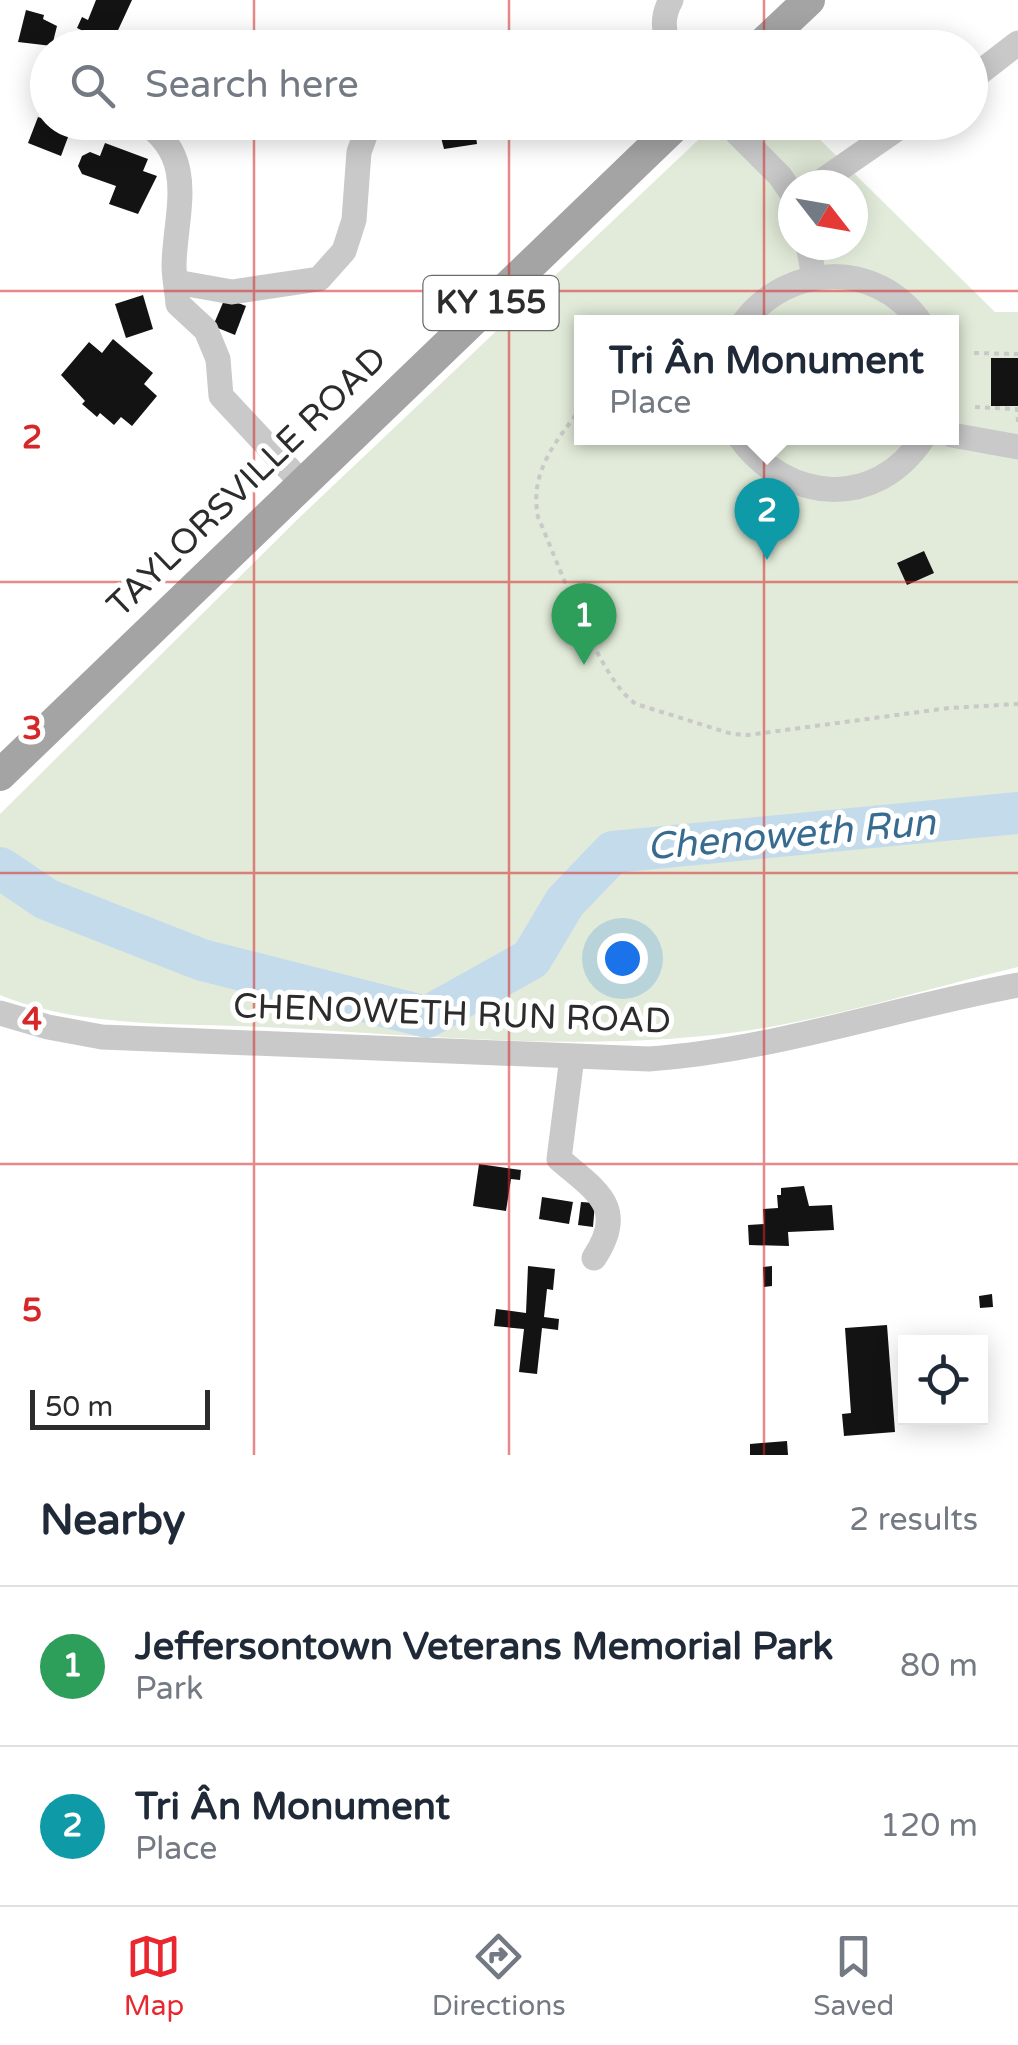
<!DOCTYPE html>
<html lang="en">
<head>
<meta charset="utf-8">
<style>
  body { margin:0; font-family:"Varela Round",sans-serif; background:#f2f2f3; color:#1f2937 }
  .controls { position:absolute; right:30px; bottom:30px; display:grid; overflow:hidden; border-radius:0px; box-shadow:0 5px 25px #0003 }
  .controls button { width:90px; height:90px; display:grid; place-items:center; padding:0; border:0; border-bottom:2px solid #e0e1e3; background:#fff; color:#1f2937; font:50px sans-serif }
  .compass { position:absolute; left:778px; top:170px; width:90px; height:90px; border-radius:50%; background:#fff; box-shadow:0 5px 25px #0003; rotate:121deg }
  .scale { position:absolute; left:30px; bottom:25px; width:180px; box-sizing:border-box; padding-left:10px; border:5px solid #2c2c2c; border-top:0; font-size:28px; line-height:35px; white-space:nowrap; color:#2c2c2c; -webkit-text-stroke:8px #fff; paint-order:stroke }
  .you { position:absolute; left:622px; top:958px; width:35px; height:35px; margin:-25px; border:8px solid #fff; border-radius:50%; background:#1a73e8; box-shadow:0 0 0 15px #1a73e833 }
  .badge { display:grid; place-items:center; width:65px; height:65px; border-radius:50%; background:#ea272f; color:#fff; font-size:32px; font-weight:700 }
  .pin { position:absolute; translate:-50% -82px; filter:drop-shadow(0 2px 5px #0008) }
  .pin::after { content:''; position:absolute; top:52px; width:35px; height:30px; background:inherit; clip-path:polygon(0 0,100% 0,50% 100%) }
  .popup { position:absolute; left:574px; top:315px; width:385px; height:130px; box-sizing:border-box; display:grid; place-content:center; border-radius:0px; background:#fff; filter:drop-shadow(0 2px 8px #0005); font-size:32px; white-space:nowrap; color:#747a83 }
  .popup b { font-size:38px; color:#1f2937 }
  .popup::after { content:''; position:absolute; left:50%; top:100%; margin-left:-20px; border:20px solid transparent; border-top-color:#fff }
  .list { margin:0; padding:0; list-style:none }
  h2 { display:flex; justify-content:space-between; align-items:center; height:130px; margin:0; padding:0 40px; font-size:42px }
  h2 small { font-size:32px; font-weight:400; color:#747a83 }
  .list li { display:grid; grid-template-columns:65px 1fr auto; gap:30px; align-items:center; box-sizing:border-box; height:160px; padding:0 40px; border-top:2px solid #e0e1e3 }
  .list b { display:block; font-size:38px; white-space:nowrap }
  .list p { margin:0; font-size:32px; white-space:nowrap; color:#747a83 }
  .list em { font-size:32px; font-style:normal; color:#747a83 }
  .icon { flex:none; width:55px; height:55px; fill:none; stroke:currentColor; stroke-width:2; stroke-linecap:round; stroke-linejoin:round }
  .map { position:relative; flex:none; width:1018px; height:1455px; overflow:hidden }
  .search { position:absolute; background:#fff; box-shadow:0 5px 25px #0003; left:30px; right:30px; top:30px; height:110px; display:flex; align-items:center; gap:25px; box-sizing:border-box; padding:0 35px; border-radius:55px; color:#747a83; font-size:38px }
  .sheet { height:450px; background:#fff }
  nav { display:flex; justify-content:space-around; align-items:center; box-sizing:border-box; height:140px; border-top:2px solid #e0e1e3; background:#fff; font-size:28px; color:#747a83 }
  nav a { display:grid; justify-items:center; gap:5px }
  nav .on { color:#ea272f }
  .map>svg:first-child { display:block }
</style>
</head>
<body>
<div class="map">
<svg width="1018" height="1455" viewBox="0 0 1018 1455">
  <rect width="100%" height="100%" fill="#fff"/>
  <path fill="#e2ebd9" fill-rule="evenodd" d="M716,123H803L995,312H1018V967C938,986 857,1011 775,1026C611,1056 428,1035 262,1027C176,1023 81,1028 0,995V814L300,517ZM793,185H853V245H793ZM582,322H952V438H582Z"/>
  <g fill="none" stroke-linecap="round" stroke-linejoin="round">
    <polyline stroke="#c4dbec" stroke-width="42" points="0,868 46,899 202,960 427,1017 531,959 565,902 613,852 1018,813"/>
  </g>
  <g fill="#131313">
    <polygon points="96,0 132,0 113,41 108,39 105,48 77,48 83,31 77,28 82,17 88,20"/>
    <polygon points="26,10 44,15 43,19 57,26 52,46 18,42"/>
    <polygon points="38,117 71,129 61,156 28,143"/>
    <polygon points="437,122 474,122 477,144 444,149"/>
    <polygon points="105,143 148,159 143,171 157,176 138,214 109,204 116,186 82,174 78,166 82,156 90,152 100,156"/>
    <polygon points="143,295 153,329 126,338 115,304"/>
    <polygon points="225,298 246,306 235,335 213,326"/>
    <polygon points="113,339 153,373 144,384 157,396 132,426 121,417 114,425 100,413 97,417 82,404 85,401 61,375 89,342 102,353"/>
    <rect x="991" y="358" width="27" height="48"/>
    <polygon points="924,551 934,573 907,585 897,563"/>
    <polygon points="479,1164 521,1170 520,1180 511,1179 506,1211 473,1206"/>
    <polygon points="804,1186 809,1206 832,1205 834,1230 788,1232 789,1246 749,1245 748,1225 764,1224 763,1209 778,1208 777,1195 781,1195 781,1188"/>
    <polygon points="542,1197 573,1202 569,1224 539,1219"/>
    <polygon points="581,1202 595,1203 593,1227 578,1225"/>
    <polygon points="528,1266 555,1269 553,1290 547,1289 544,1317 559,1319 558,1330 542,1328 537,1374 519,1372 524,1329 494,1326 496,1309 526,1313"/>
    <polygon points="772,1266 772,1286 764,1287 763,1267"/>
    <polygon points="992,1294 993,1307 980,1308 979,1296"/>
    <polygon points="887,1325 895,1432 844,1436 842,1414 851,1413 845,1328"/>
    <polygon points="787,1441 788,1455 750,1455 750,1444"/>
  </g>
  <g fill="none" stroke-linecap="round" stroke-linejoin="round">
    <g stroke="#c9c9c9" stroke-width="4" stroke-dasharray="5 5" stroke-linecap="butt">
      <polyline points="974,353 1018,354"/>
      <path d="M582,407C556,441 529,472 538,517C558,562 599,680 636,704L732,734L748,735L949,708L1018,704"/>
      <polyline points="975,407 1017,409 1018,422"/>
    </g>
    <g stroke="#c9c9c9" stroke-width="25">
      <path d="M671,48C662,31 662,16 671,0"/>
      <polyline points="970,80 1018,43"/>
      <path d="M143,122C199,157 175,213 174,265C174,278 177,291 178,304L206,330L218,359L221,396L303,484"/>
      <polyline points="726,122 780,176 793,195"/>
      <polyline points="816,185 907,122"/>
      <polyline points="808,245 814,277"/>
      <polyline points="176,282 232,292 319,279 344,251 354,220 359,152 370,122"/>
      <path d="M744,322C789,263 876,260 920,322"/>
      <polyline points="952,435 1018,447"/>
      <path d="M740,438C788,503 876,510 923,438"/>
      <path d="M0,1013L48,1027L102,1037L649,1059C775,1050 894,1008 1018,985"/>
      <path d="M572,1057L559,1159C596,1191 628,1207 594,1258"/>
    </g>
    <g stroke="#a4a4a4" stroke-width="32">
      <polyline points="758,48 809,0"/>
      <polyline points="0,775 679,122"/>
    </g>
  </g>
  <path fill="none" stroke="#d62828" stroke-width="2.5" stroke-opacity="0.55" d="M254,0V48M509,0V48M764,0V48M254,122V1455M509,122V1455M764,122V1455M0,291H1018M0,582H1018M0,873H1018M0,1164H1018"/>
  <g text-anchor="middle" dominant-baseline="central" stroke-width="10" stroke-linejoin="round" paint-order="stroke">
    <rect fill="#fff" stroke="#6b6b6b" stroke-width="2.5" x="423.5" y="276" width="135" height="54" rx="8"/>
    <g font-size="32" font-weight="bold" fill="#2c2c2c">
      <text x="491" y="303">KY 155</text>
    </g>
    <g font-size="35" fill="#2c2c2c" stroke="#fff">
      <text transform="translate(247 482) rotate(-44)">TAYLORSVILLE ROAD</text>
      <text transform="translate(452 1014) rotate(2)">CHENOWETH RUN ROAD</text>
    </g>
    <g font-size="38" font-style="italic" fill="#386b90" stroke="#fff">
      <text transform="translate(791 835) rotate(-5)">Chenoweth Run</text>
    </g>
  </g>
  <g font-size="32" text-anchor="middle" font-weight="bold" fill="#d62828" stroke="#fff" stroke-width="10" stroke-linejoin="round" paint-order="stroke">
    <text x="32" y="448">2</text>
    <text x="32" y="739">3</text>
    <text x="32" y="1030">4</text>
    <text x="32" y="1321">5</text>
  </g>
</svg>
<div class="controls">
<button><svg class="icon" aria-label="locate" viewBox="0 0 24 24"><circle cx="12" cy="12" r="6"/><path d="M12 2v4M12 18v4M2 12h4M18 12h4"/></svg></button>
</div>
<svg class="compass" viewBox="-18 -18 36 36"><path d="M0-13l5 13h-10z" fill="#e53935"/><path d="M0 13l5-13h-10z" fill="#747a83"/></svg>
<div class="scale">50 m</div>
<div class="you"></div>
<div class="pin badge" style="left:584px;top:665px;background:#2e9e5b">1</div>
<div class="pin badge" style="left:767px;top:560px;background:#0f9aa8">2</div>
<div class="popup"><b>Tri Ân Monument</b>Place</div>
<div class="search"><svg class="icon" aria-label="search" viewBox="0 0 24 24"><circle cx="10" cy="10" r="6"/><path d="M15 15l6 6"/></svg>Search here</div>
</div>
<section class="sheet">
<h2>Nearby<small>2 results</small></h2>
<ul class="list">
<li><span class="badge" style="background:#2e9e5b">1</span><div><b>Jeffersontown Veterans Memorial Park</b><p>Park</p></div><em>80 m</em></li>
<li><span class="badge" style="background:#0f9aa8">2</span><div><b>Tri Ân Monument</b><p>Place</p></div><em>120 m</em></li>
</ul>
</section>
<nav>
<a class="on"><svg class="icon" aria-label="map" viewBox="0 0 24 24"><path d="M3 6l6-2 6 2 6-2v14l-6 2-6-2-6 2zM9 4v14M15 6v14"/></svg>Map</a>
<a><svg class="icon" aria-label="directions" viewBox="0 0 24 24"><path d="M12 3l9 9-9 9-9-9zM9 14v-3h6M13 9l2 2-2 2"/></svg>Directions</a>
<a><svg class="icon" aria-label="saved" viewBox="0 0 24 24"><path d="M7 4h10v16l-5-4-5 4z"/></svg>Saved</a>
</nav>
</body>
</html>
